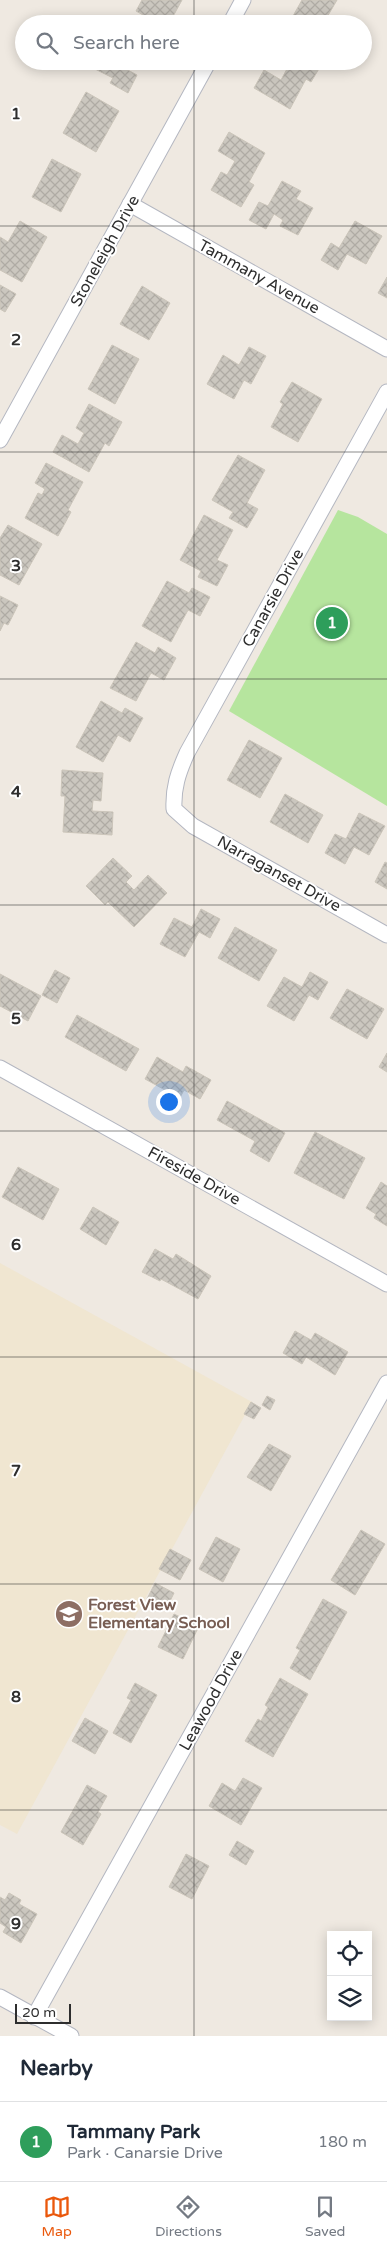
<!DOCTYPE html>
<html lang="en">
<head>
<meta charset="utf-8">
<style>
  body { margin:0; font-family:"Varela Round",sans-serif; background:#f2f2f3; color:#1f2937 }
  .controls { position:absolute; right:15px; bottom:15px; display:grid; overflow:hidden; border-radius:0px; box-shadow:0 2px 12px #0003 }
  .controls button { width:45px; height:45px; display:grid; place-items:center; padding:0; border:0; border-bottom:1px solid #e0e1e3; background:#fff; color:#1f2937; font:25px sans-serif }
  .scale { position:absolute; left:15px; bottom:12px; width:56px; box-sizing:border-box; padding-left:5px; border:2px solid #2e2e2e; border-top:0; font-size:14px; line-height:18px; white-space:nowrap; color:#2e2e2e; -webkit-text-stroke:4px #fff; paint-order:stroke }
  .you { position:absolute; left:168px; top:1101px; width:18px; height:18px; margin:-12px; border:4px solid #fff; border-radius:50%; background:#1a73e8; box-shadow:0 0 0 8px #1a73e833 }
  .badge { display:grid; place-items:center; width:32px; height:32px; border-radius:50%; background:#ea580c; color:#fff; font-size:16px; font-weight:700 }
  .pin { position:absolute; translate:-50% -50%; border:2px solid #fff; box-shadow:0 1px 5px #0006 }
  .list { margin:0; padding:0; list-style:none }
  h2 { display:flex; justify-content:space-between; align-items:center; height:65px; margin:0; padding:0 20px; font-size:21px }
  h2 small { font-size:16px; font-weight:400; color:#747a83 }
  .list li { display:grid; grid-template-columns:32px 1fr auto; gap:15px; align-items:center; box-sizing:border-box; height:80px; padding:0 20px; border-top:1px solid #e0e1e3 }
  .list b { display:block; font-size:19px; white-space:nowrap }
  .list p { margin:0; font-size:16px; white-space:nowrap; color:#747a83 }
  .list em { font-size:16px; font-style:normal; color:#747a83 }
  .icon { flex:none; width:28px; height:28px; fill:none; stroke:currentColor; stroke-width:2; stroke-linecap:round; stroke-linejoin:round }
  .map { position:relative; flex:none; width:387px; height:2036px; overflow:hidden }
  .search { position:absolute; background:#fff; box-shadow:0 2px 12px #0003; left:15px; right:15px; top:15px; height:55px; display:flex; align-items:center; gap:12px; box-sizing:border-box; padding:0 18px; border-radius:28px; color:#747a83; font-size:19px }
  .sheet { height:145px; background:#fff }
  nav { display:flex; justify-content:space-around; align-items:center; box-sizing:border-box; height:70px; border-top:1px solid #e0e1e3; background:#fff; font-size:14px; color:#747a83 }
  nav a { display:grid; justify-items:center; gap:2px }
  nav .on { color:#ea580c }
  .map>svg:first-child { display:block }
</style>
</head>
<body>
<div class="map">
<svg width="387" height="2036" viewBox="0 0 387 2036">
  <defs>
    <pattern id="building-cross-hatch" width="8" height="8" patternUnits="userSpaceOnUse" patternTransform="scale(1.25)"><rect width="8" height="8" fill="#cbc7bf"/><path d="M0 0l8 8M0 8l8-8" fill="none" stroke="#afaba4"/></pattern>
  </defs>
  <rect width="100%" height="100%" fill="#efe9e1"/>
  <polygon fill="#f0e6d1" points="0,1263 252,1402 17,1834 0,1825"/>
  <polygon fill="#b6e59e" points="338,510 358,517 387,534 387,806 229,711"/>
  <g fill="url(#building-cross-hatch)" stroke="#cbc5ba">
    <polygon points="142,0 182,0 171,20 167,18 164,24 159,24 136,11"/>
    <polygon points="302,0 337,0 323,24 306,24 293,16"/>
    <polygon points="94,61 130,61 126,69 137,75 128,93 110,83 113,78 91,67"/>
    <polygon points="281,61 323,62 311,82 306,79 290,109 254,88 264,70 281,80 288,67 280,63"/>
    <polygon points="86,92 119,111 96,152 63,133"/>
    <polygon points="229,132 265,153 249,182 254,185 241,207 211,190 221,172 227,175 235,161 218,151"/>
    <polygon points="52,159 81,174 61,212 32,197"/>
    <polygon points="282,181 301,191 296,199 313,208 298,235 280,226 283,220 274,214 266,229 249,220 259,202 268,206"/>
    <polygon points="20,221 47,237 22,282 0,270 0,237 8,242"/>
    <polygon points="355,221 382,236 366,264 347,254 338,270 321,260 331,243 339,248"/>
    <polygon points="387,277 387,298 378,293"/>
    <polygon points="0,285 16,294 5,312 0,309"/>
    <polygon points="142,286 170,303 149,340 120,324"/>
    <polygon points="112,345 139,359 115,404 88,389"/>
    <polygon points="249,347 266,356 251,384 244,380 234,399 207,384 223,355 239,365"/>
    <polygon points="292,382 322,399 298,442 271,427 283,404 280,402"/>
    <polygon points="89,404 122,422 109,446 105,443 89,472 53,452 62,435 78,444 84,433 76,428"/>
    <polygon points="238,455 265,470 247,503 258,509 247,528 229,518 233,512 212,500"/>
    <polygon points="46,463 83,482 68,510 71,512 58,536 25,518 38,493 42,495 45,489 35,483"/>
    <polygon points="204,515 233,530 217,560 228,565 217,586 198,577 201,571 180,560"/>
    <polygon points="8,525 42,544 19,585 0,575 0,538"/>
    <polygon points="167,581 189,593 192,588 210,597 200,616 188,610 171,642 142,626"/>
    <polygon points="0,596 18,605 8,625 4,623 0,631"/>
    <polygon points="136,642 155,653 158,647 176,658 164,680 151,673 136,701 110,688"/>
    <polygon points="101,701 122,713 125,708 143,718 130,742 118,735 103,762 76,747"/>
    <polygon points="249,740 282,758 260,798 227,780"/>
    <polygon points="62,770 103,773 101,801 93,800 92,811 113,812 112,835 63,832 65,796 61,796"/>
    <polygon points="285,794 323,815 308,843 270,822"/>
    <polygon points="359,813 385,826 369,855 354,847 345,864 325,853 335,834 346,839"/>
    <polygon points="113,858 132,876 126,882 134,890 148,875 167,893 134,927 108,902 105,905 86,886"/>
    <polygon points="385,862 387,863 387,889 375,882"/>
    <polygon points="201,909 220,919 210,938 199,932 185,957 160,944 174,918 192,927"/>
    <polygon points="235,927 277,950 259,981 218,958"/>
    <polygon points="55,970 70,978 57,1003 42,995"/>
    <polygon points="310,972 328,982 318,1000 309,995 294,1021 267,1006 284,977 302,987"/>
    <polygon points="0,974 41,996 28,1021 0,1006"/>
    <polygon points="347,989 384,1009 367,1039 330,1018"/>
    <polygon points="77,1015 139,1049 126,1071 65,1037"/>
    <polygon points="387,1053 387,1072 379,1067"/>
    <polygon points="157,1057 183,1072 186,1066 211,1080 200,1099 184,1090 176,1105 161,1096 165,1090 145,1079"/>
    <polygon points="227,1101 285,1133 269,1162 250,1151 255,1141 217,1120"/>
    <polygon points="315,1132 365,1158 344,1199 294,1173"/>
    <polygon points="18,1167 59,1189 43,1220 2,1197"/>
    <polygon points="381,1182 387,1186 387,1226 374,1218 376,1214 366,1208"/>
    <polygon points="93,1207 119,1222 106,1245 80,1229"/>
    <polygon points="155,1249 173,1259 176,1254 211,1276 198,1299 161,1279 160,1281 142,1272"/>
    <polygon points="295,1331 311,1340 315,1333 348,1352 335,1375 306,1357 302,1364 283,1353"/>
    <polygon points="267,1396 275,1400 270,1410 262,1405"/>
    <polygon points="251,1402 261,1408 254,1419 244,1414"/>
    <polygon points="269,1444 291,1456 271,1491 247,1477"/>
    <polygon points="361,1530 385,1544 355,1595 331,1580"/>
    <polygon points="216,1537 240,1549 223,1582 199,1569"/>
    <polygon points="170,1549 191,1560 180,1580 159,1569"/>
    <polygon points="155,1583 174,1593 166,1609 147,1599"/>
    <polygon points="323,1599 347,1612 310,1680 290,1668 300,1650 296,1648"/>
    <polygon points="174,1614 199,1626 183,1659 158,1647"/>
    <polygon points="280,1678 308,1694 273,1757 245,1741 258,1719 261,1721 268,1707 265,1705"/>
    <polygon points="135,1683 157,1695 131,1743 113,1733 131,1700 127,1698"/>
    <polygon points="85,1718 108,1731 95,1754 72,1741"/>
    <polygon points="243,1778 262,1788 241,1825 209,1806 222,1783 235,1791"/>
    <polygon points="87,1785 107,1796 98,1812 101,1814 83,1845 61,1832"/>
    <polygon points="237,1841 254,1851 246,1865 229,1855"/>
    <polygon points="186,1854 209,1866 192,1899 169,1887"/>
    <polygon points="9,1893 21,1900 19,1904 37,1914 21,1943 3,1932 6,1927 0,1923 0,1897 5,1900"/>
  </g>
  <g fill="none" stroke-linecap="round" stroke-linejoin="round">
    <defs>
      <g id="street">
        <polyline points="230,24 243,0"/>
        <polyline points="130,204 387,349"/>
        <path d="M387,392L187,753C178,773 173,788 174,809L193,826L387,935"/>
        <polyline points="0,440 209,61"/>
        <polyline points="0,1068 387,1284"/>
        <polyline points="0,1997 71,2036"/>
        <polyline points="34,2017 387,1383"/>
      </g>
    </defs>
    <use href="#street" stroke="#b4b7c1" stroke-width="17"/>
    <use href="#street" stroke="#fff" stroke-width="15"/>
  </g>
  <path fill="none" stroke="#2e2e2e" stroke-width="1" stroke-opacity="0.55" d="M194,0V24M194,61V2036M0,226H387M0,452H387M0,679H387M0,905H387M0,1131H387M0,1357H387M0,1584H387M0,1810H387"/>
  <defs>
    <symbol id="school-disc" viewBox="-11 -11 22 22"><circle r="9.5" fill="#8d6e63" stroke="#fff"/><path d="M0-5L7-2L0 1L-7-2ZM-4 1L0 2.5L4 1V4Q0 6-4 4Z" fill="#fff"/></symbol>
  </defs>
  <g fill-rule="evenodd">
    <use href="#school-disc" x="53" y="1598" width="32" height="32"/>
  </g>
  <g text-anchor="middle" dominant-baseline="central" stroke-width="4" stroke-linejoin="round" paint-order="stroke">
    <g font-size="16" fill="#2e2e2e" stroke="#fff">
      <text transform="translate(105 251) rotate(-61)">Stoneleigh Drive</text>
      <text transform="translate(259 277) rotate(29)">Tammany Avenue</text>
      <text transform="translate(273 598) rotate(-61)">Canarsie Drive</text>
      <text transform="translate(279 874) rotate(29)">Narraganset Drive</text>
      <text transform="translate(194 1176) rotate(29)">Fireside Drive</text>
      <text transform="translate(211 1700) rotate(-61)">Leawood Drive</text>
    </g>
    <g font-size="16" font-weight="bold" fill="#785e54" stroke="#fff" text-anchor="start">
      <text x="88" y="1605">Forest View<tspan x="88" dy="18">Elementary School</tspan></text>
    </g>
  </g>
  <g font-size="16" text-anchor="middle" font-weight="bold" fill="#2e2e2e" stroke="#fff" stroke-width="4" stroke-linejoin="round" paint-order="stroke">
    <text x="16" y="119">1</text>
    <text x="16" y="345">2</text>
    <text x="16" y="571">3</text>
    <text x="16" y="797">4</text>
    <text x="16" y="1024">5</text>
    <text x="16" y="1250">6</text>
    <text x="16" y="1476">7</text>
    <text x="16" y="1702">8</text>
    <text x="16" y="1929">9</text>
  </g>
</svg>
<div class="controls">
<button><svg class="icon" aria-label="locate" viewBox="0 0 24 24"><circle cx="12" cy="12" r="6"/><path d="M12 2v4M12 18v4M2 12h4M18 12h4"/></svg></button>
<button><svg class="icon" aria-label="layers" viewBox="0 0 24 24"><path d="M12 4l9 5-9 5-9-5zM3 14l9 5 9-5"/></svg></button>
</div>
<div class="scale">20 m</div>
<div class="you"></div>
<div class="pin badge" style="left:332px;top:623px;background:#2e9e5b">1</div>
<div class="search"><svg class="icon" aria-label="search" viewBox="0 0 24 24"><circle cx="10" cy="10" r="6"/><path d="M15 15l6 6"/></svg>Search here</div>
</div>
<section class="sheet">
<h2>Nearby<small></small></h2>
<ul class="list">
<li><span class="badge" style="background:#2e9e5b">1</span><div><b>Tammany Park</b><p>Park · Canarsie Drive</p></div><em>180 m</em></li>
</ul>
</section>
<nav>
<a class="on"><svg class="icon" aria-label="map" viewBox="0 0 24 24"><path d="M3 6l6-2 6 2 6-2v14l-6 2-6-2-6 2zM9 4v14M15 6v14"/></svg>Map</a>
<a><svg class="icon" aria-label="directions" viewBox="0 0 24 24"><path d="M12 3l9 9-9 9-9-9zM9 14v-3h6M13 9l2 2-2 2"/></svg>Directions</a>
<a><svg class="icon" aria-label="saved" viewBox="0 0 24 24"><path d="M7 4h10v16l-5-4-5 4z"/></svg>Saved</a>
</nav>
</body>
</html>
